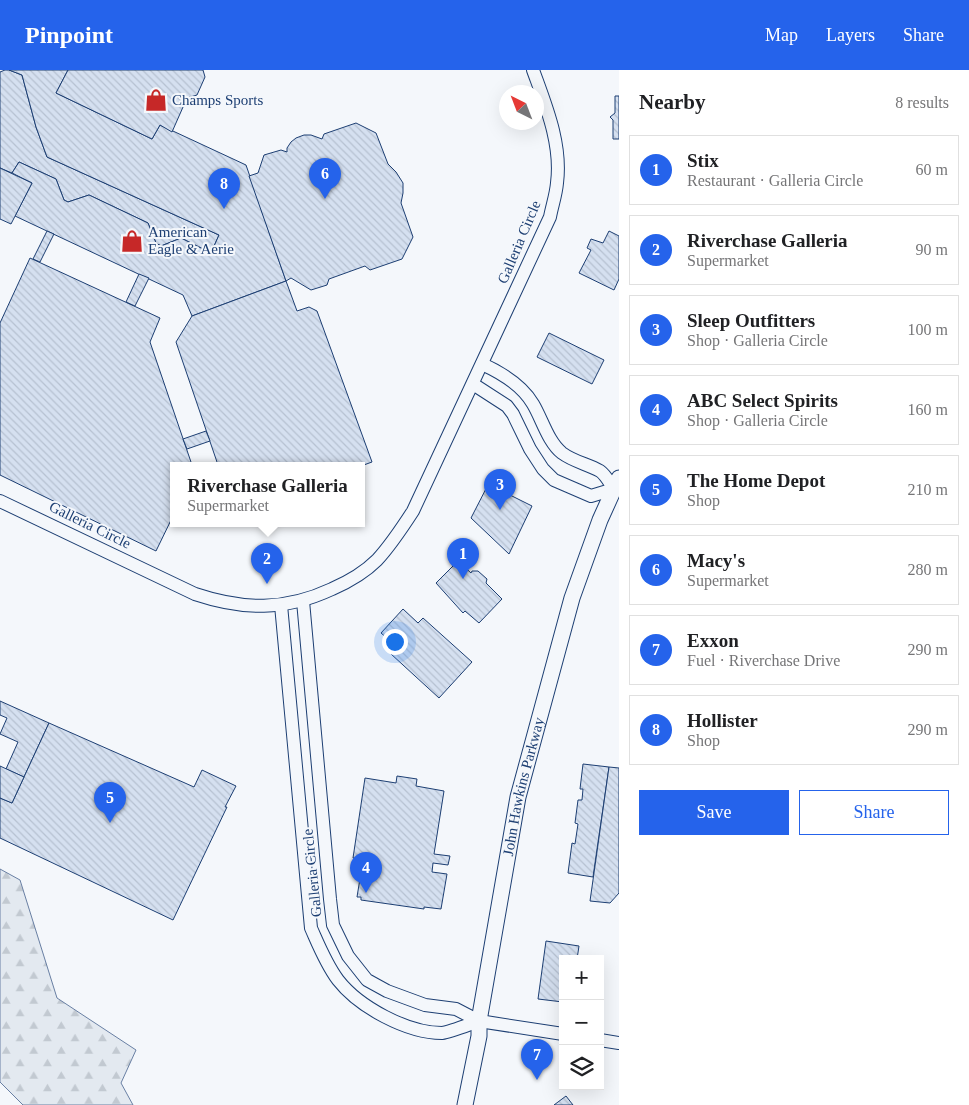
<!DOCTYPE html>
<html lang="en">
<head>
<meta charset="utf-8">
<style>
  body { margin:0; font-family:"Times New Roman",serif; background:#f6f6f6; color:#202124 }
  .controls { position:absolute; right:15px; bottom:15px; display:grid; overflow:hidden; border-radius:0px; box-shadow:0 5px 20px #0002 }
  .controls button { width:45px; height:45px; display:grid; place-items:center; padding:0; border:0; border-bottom:1px solid #e0e0e0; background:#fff; color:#202124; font:25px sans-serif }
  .compass { position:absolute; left:499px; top:15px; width:45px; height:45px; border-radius:50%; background:#fff; box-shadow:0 5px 20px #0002; rotate:318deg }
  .you { position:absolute; left:394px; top:571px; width:18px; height:18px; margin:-12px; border:4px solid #fff; border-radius:50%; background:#1a73e8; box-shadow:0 0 0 8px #1a73e833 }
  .badge { display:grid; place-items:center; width:32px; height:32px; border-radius:50%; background:#2563eb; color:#fff; font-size:16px; font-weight:700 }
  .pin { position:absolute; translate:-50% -41px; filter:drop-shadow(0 1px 2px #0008) }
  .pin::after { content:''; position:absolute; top:26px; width:18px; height:15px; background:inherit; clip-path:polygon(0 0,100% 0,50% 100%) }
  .popup { position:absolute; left:170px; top:392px; width:195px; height:65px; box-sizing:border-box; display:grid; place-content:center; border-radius:0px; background:#fff; filter:drop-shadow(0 1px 4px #0005); font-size:16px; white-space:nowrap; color:#757577 }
  .popup b { font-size:19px; color:#202124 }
  .popup::after { content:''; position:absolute; left:50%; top:100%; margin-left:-10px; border:10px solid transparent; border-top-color:#fff }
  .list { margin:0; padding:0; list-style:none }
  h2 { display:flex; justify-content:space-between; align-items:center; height:65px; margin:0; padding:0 20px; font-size:21px }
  h2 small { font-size:16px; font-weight:400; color:#757577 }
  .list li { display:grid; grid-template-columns:32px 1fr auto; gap:15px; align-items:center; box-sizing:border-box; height:70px; margin:0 10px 10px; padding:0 10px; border:1px solid #e0e0e0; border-radius:0px }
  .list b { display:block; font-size:19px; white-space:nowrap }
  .list p { margin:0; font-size:16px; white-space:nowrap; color:#757577 }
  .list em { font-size:16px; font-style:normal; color:#757577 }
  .actions { display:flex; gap:10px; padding:15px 20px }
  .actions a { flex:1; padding:11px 0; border:1px solid #2563eb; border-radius:0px; text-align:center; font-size:18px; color:#2563eb }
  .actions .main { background:#2563eb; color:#fff }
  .icon { flex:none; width:28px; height:28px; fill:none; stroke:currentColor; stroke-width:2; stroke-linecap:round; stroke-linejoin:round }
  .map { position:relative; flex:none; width:619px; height:1035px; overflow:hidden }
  header { display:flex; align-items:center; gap:30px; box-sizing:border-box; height:70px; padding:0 25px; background:#2563eb; color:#fff }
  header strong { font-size:24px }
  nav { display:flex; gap:28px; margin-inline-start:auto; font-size:18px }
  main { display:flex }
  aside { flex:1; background:#fff }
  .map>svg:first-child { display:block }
</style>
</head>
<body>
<header>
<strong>Pinpoint</strong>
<nav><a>Map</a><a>Layers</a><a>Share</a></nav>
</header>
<main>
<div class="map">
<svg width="619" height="1035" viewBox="0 0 619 1035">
  <defs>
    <pattern id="forest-firs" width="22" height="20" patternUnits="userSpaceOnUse" patternTransform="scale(1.25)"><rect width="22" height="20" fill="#e3e9f0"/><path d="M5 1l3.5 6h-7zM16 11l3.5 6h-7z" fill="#c2c9d1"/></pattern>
    <pattern id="building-back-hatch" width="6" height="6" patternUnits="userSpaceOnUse" patternTransform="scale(1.25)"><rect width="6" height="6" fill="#d5e0f0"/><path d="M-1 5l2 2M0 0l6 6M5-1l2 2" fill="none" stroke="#b6c1d1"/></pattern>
  </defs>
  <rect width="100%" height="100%" fill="#f4f7fb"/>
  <polygon fill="url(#forest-firs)" stroke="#687fa3" points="0,799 20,810 57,928 136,980 121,1013 133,1035 23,1035 0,1012"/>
  <g fill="url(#building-back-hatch)" stroke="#1d3f73">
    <polygon points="5,0 9,0 22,5 36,57 47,87 219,165 211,183 181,168 161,176 156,173 148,153 89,125 68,132 64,130 56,109 19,92 12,103 0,98 0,2"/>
    <polygon points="9,0 68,0 56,23 152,69 160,55 246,95 286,211 192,246 183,225 15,146 32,113 12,103 19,92 56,109 64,130 68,132 89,125 148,153 156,173 161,176 181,168 211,183 219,165 47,87 36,57 22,5"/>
    <polygon points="68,0 203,0 205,7 197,25 187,28 172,62 160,55 152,69 56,23"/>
    <polygon points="615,26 619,26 619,69 613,69 613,50 610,47 615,43"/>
    <polygon points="356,53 376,63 388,94 396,102 403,113 403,123 401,133 413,167 402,189 370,200 365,196 329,209 327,215 311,220 291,208 286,211 249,106 258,103 264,85 281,80 287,82 287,78 291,72 296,68 304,65 311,65 322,69 324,64"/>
    <polygon points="0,98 32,113 11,154 0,149"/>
    <polygon points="47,161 54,164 40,192 33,189"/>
    <polygon points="609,161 619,166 619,209 614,220 579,203 591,180 587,178 591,169 603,173"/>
    <polygon points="30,188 160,248 150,272 192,395 173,395 173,446 156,481 0,405 0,253"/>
    <polygon points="139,204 149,208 135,236 126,232"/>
    <polygon points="286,211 297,241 309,237 317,241 372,392 361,396 218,395 176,272 192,246"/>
    <polygon points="549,263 604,290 592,314 537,287"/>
    <polygon points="206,361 210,371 187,379 183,369"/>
    <polygon points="492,407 514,418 510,425 532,436 509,484 471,448"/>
    <polygon points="458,491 471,503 472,501 478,501 487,509 486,513 502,529 479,553 465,541 463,543 436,513"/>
    <polygon points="403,539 418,553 423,548 472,592 439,628 391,584 397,577 381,563"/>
    <polygon points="0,631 49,653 24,707 6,699 18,672 0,664 7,648 0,645"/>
    <polygon points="49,653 194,717 202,700 236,716 225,737 227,737 173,850 0,768 0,728 12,733"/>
    <polygon points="583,694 609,697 593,807 568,803 572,773 575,774 578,754 575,753 578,730 582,730 583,719 580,719"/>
    <polygon points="0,696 24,707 12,733 0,728"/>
    <polygon points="609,697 619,698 619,823 610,833 590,831"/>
    <polygon points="397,706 417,709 416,716 444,721 434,784 450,786 448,795 433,793 432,802 447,804 441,839 424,837 424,839 361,830 361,827 357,827 363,790 353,788 365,708 396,713"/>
    <polygon points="546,871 579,876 577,889 563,889 563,932 538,929"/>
    <polygon points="566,1026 573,1035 554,1035"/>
  </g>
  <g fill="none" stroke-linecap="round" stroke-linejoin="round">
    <defs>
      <g id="minor">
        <path d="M482,294C502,303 522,315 533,334C542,349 548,372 562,383C574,392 588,394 600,401C606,405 610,414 614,419"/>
        <polyline points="473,314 507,336 513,344 530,379 543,399 554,410 591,426 614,419"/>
        <path d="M0,431L195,524C243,540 285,541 332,519C348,512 364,503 377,490C391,475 402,458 413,441L550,147C552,136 556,125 557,113C562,74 546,36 533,0"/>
        <polyline points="303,531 330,829 333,855 348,886 367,910 387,921 425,935 456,939 479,951 563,964"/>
        <path d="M281,535L311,858C319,876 326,894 338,910C359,937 407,963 442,963C451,962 470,954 479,951"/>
        <polyline points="600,970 619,973"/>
      </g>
      <g id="major">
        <path id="s1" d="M465,1035L479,966V951L518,727L572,528L600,450L619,408"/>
      </g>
    </defs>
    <use href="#minor" stroke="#1d3f73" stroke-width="14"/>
    <use href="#major" stroke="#1d3f73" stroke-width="17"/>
    <use href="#minor" stroke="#f4f7fb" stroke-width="12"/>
    <use href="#major" stroke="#f4f7fb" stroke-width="15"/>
  </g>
  <defs>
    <symbol id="shop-bare" viewBox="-9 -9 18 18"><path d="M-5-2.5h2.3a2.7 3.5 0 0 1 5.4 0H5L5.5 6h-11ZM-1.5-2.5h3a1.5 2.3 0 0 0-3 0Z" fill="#c62828" stroke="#f4f7fb" stroke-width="2.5" paint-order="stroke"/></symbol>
  </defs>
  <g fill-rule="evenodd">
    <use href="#shop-bare" x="140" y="14" width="32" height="32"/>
    <use href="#shop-bare" x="116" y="155" width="32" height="32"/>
  </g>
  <g text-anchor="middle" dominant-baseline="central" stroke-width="4" stroke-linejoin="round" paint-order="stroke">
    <g font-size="15" fill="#1d3f73" stroke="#f4f7fb" text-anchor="start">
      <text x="172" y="30">Champs Sports</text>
      <text x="148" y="162">American<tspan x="148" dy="17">Eagle &amp; Aerie</tspan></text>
    </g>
    <g font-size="15" fill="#1d3f73" stroke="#f4f7fb">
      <text transform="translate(519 172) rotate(-67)">Galleria Circle</text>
      <text transform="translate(90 455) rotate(26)">Galleria Circle</text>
      <text stroke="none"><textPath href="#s1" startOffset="324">John Hawkins Parkway</textPath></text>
      <text transform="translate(312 803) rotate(-96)">Galleria Circle</text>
    </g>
  </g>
</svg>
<div class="controls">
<button>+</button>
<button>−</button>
<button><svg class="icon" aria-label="layers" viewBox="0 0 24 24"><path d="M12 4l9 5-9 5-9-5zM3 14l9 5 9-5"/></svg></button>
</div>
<svg class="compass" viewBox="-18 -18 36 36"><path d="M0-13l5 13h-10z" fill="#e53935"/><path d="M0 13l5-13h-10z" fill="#757577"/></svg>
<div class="you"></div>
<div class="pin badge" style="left:463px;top:509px">1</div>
<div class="pin badge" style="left:267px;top:514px">2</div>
<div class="popup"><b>Riverchase Galleria</b>Supermarket</div>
<div class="pin badge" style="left:500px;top:440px">3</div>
<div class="pin badge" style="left:366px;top:823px">4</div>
<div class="pin badge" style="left:110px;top:753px">5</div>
<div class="pin badge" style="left:325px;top:129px">6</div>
<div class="pin badge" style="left:537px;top:1010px">7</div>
<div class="pin badge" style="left:224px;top:139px">8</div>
</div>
<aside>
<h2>Nearby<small>8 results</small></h2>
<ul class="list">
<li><span class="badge">1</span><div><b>Stix</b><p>Restaurant · Galleria Circle</p></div><em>60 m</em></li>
<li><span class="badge">2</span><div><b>Riverchase Galleria</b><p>Supermarket</p></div><em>90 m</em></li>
<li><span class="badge">3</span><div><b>Sleep Outfitters</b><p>Shop · Galleria Circle</p></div><em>100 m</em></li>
<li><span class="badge">4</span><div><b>ABC Select Spirits</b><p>Shop · Galleria Circle</p></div><em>160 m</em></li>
<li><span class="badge">5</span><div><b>The Home Depot</b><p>Shop</p></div><em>210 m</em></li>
<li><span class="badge">6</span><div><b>Macy's</b><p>Supermarket</p></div><em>280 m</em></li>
<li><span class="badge">7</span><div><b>Exxon</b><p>Fuel · Riverchase Drive</p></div><em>290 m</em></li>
<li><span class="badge">8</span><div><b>Hollister</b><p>Shop</p></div><em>290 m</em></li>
</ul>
<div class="actions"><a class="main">Save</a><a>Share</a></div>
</aside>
</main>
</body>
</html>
